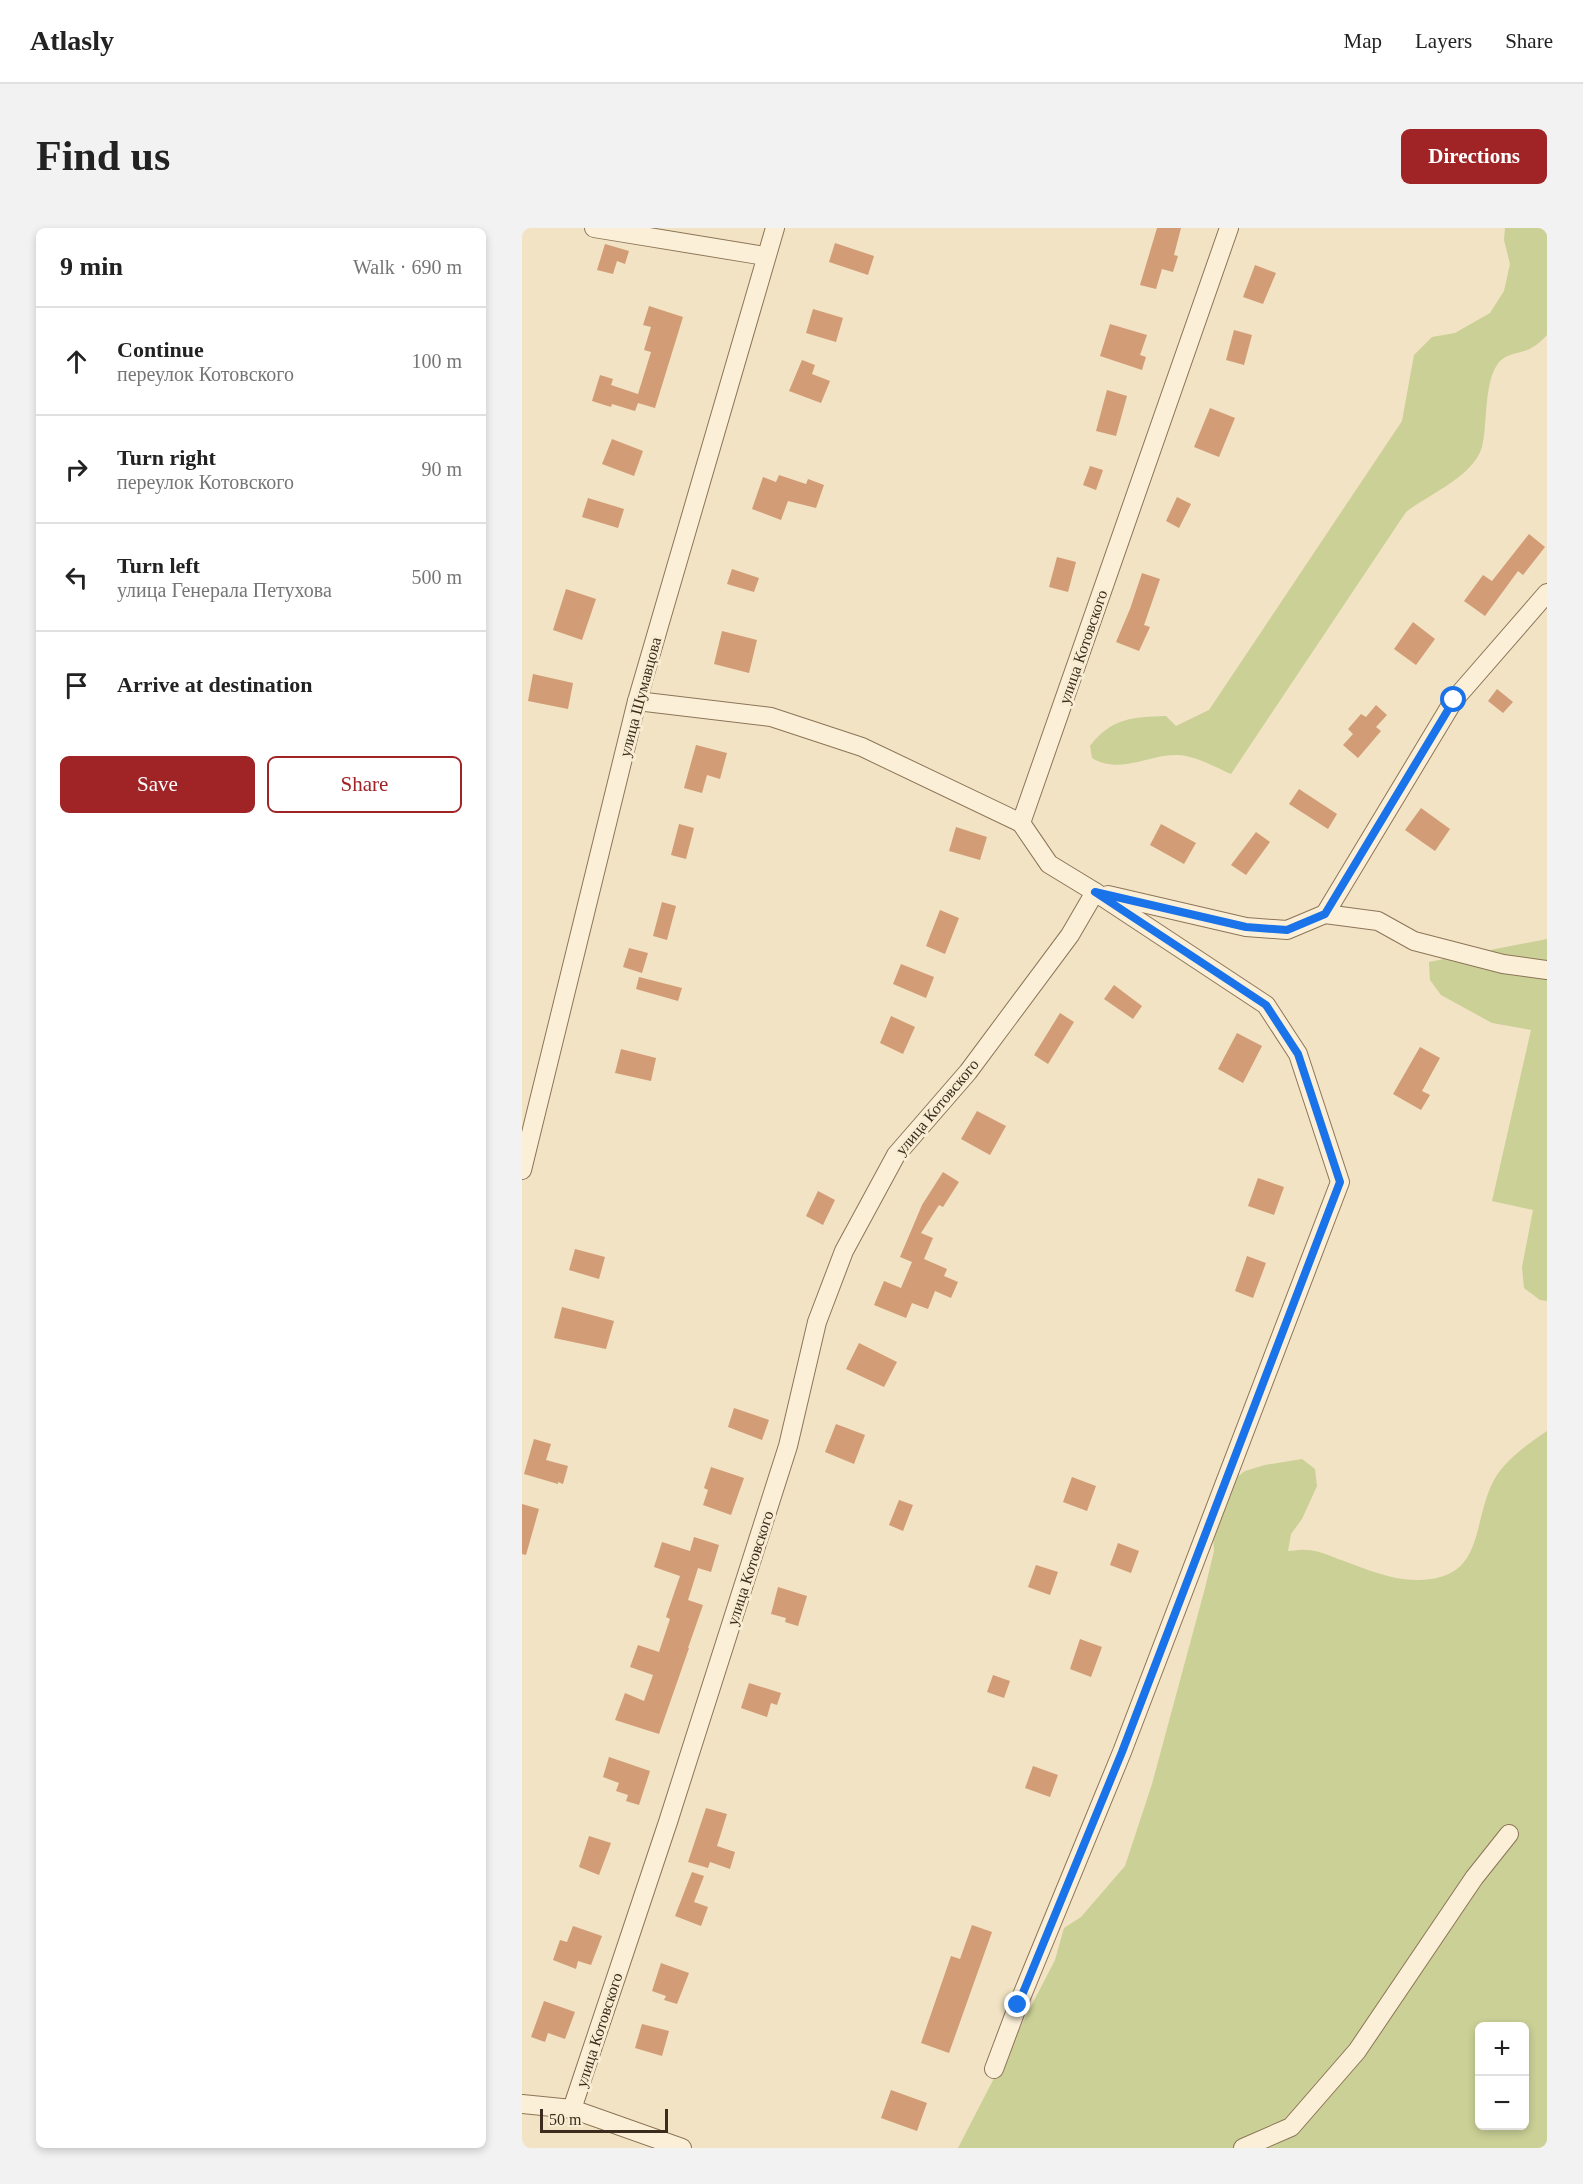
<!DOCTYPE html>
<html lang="en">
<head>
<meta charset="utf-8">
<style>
  body { margin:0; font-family:Georgia,serif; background:#f2f2f2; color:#222 }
  .controls { position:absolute; right:18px; bottom:18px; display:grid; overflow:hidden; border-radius:9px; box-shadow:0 3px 9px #0003 }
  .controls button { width:54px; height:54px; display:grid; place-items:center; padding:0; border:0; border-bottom:2px solid #e0e0e0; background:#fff; color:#222; font:30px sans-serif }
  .scale { position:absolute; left:18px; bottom:15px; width:128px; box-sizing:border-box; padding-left:6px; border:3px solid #3c2c1d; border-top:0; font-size:16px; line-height:21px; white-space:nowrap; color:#3c2c1d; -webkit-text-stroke:4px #f8edd3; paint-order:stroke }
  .stop { position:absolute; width:18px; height:18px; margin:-14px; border:4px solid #1a73e8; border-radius:50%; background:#fff }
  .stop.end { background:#1a73e8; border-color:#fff; box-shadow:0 2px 6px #0008 }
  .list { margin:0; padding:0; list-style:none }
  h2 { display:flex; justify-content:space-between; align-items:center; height:78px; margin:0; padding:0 24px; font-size:26px }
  h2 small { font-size:20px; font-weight:400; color:#767676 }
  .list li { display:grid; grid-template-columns:39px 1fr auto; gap:18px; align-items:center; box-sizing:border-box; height:108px; padding:0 24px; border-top:2px solid #e0e0e0 }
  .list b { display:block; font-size:22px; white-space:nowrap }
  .list p { margin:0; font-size:20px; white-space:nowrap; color:#767676 }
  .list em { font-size:20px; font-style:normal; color:#767676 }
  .actions { display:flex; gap:12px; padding:18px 24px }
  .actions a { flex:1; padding:14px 0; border:2px solid #a02426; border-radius:9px; text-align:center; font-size:21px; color:#a02426 }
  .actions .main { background:#a02426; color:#fff }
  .icon { flex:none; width:33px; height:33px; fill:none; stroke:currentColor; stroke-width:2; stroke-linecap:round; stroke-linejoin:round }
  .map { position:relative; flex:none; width:1025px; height:1920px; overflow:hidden; border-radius:9px }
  header { display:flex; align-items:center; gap:36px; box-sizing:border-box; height:84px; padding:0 30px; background:#fff; border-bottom:2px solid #e0e0e0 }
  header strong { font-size:28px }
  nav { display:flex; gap:33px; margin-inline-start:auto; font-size:21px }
  .intro { display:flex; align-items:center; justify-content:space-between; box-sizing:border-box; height:144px; padding:0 36px }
  h1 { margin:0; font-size:42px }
  .button { padding:15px 27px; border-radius:9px; background:#a02426; color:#fff; font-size:21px; font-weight:700 }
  main { display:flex; gap:36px; padding:0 36px }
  aside { flex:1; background:#fff; border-radius:9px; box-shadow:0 3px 9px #0003 }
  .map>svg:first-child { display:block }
</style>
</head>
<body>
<header>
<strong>Atlasly</strong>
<nav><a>Map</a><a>Layers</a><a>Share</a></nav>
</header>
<div class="intro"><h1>Find us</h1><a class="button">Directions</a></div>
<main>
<aside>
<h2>9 min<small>Walk · 690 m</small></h2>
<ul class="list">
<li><svg class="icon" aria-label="ahead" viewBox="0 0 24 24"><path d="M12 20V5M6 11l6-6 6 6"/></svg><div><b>Continue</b><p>переулок Котовского</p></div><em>100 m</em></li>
<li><svg class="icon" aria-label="right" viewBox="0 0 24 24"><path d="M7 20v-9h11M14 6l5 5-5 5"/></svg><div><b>Turn right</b><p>переулок Котовского</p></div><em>90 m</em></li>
<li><svg class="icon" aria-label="left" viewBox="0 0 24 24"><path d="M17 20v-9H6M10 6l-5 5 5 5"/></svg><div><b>Turn left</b><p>улица Генерала Петухова</p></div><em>500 m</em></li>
<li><svg class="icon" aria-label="arrive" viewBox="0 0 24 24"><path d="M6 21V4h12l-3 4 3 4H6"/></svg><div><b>Arrive at destination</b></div></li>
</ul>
<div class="actions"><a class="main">Save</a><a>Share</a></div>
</aside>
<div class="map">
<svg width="1025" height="1920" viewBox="0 0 1025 1920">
  <rect width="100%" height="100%" fill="#f1e3c3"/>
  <g fill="#cad096" fill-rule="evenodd">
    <path d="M983,0H1025V107C1021,111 1016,116 1011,119C1001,126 987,124 978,133C961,152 966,196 960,219C951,249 907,266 884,284L709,546C693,539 674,528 656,527C627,526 598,547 570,530L568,518C589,490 611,489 644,488L654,498L687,482L880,193L892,127L910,109L933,105L968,85L982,63L988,36L982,12Z"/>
    <polygon points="1025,711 1025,1073 1018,1072 1002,1060 1000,1039 1011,982 970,973 1009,802 970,795 919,767 908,752 907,734"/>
    <path d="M1025,1203V1920H436L533,1732L542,1700L559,1689L603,1638L630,1556L683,1360L692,1323L690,1288L710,1253L723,1243L743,1237L780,1231L793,1241L795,1258L780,1291L769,1306L766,1323C772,1323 778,1321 784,1322C796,1322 808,1328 819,1332C844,1341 871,1353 898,1352C964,1350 949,1295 972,1252C982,1233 1007,1215 1025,1203ZM957,1798H1002V1898H957Z"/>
  </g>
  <g fill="#d29c76">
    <polygon points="635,0 659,0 652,27 656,28 651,44 640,41 634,61 618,57"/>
    <polygon points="313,15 352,28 346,47 307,34"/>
    <polygon points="83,16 107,23 103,36 95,33 91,46 75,42"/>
    <polygon points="733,37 754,45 741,76 721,69"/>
    <polygon points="127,78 161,89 133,180 116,175 113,183 90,176 89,179 70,173 78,147 91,151 89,157 116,166 129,124 122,122 129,99 121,97"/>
    <polygon points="291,81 321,90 314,114 284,105"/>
    <polygon points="588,96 625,107 618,127 624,129 620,142 578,128"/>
    <polygon points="712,102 730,107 722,137 704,132"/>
    <polygon points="280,132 293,137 290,146 308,153 299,175 267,163"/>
    <polygon points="585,162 605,168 594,208 574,203"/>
    <polygon points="688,180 713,190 697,229 672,219"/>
    <polygon points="90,211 121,223 112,248 80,236"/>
    <polygon points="568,238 581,242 574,262 561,257"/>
    <polygon points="257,247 284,256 286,251 302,257 294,280 266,273 259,292 230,281 241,249 254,254"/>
    <polygon points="655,269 669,276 657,300 644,293"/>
    <polygon points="66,270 102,281 96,300 60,289"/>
    <polygon points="1007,306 1023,319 1001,347 996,343 963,388 942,373 961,347 970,353"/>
    <polygon points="535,329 554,334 546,364 527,359"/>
    <polygon points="210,341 237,350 232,364 205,356"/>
    <polygon points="620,345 638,351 622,397 628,399 617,423 594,414 608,381"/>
    <polygon points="44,361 74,371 60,412 31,402"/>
    <polygon points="891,394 913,411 894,437 872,421"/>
    <polygon points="200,403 235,412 227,445 192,436"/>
    <polygon points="11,446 51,455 46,481 6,473"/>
    <polygon points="975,461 991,474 981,485 966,473"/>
    <polygon points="854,477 865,487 854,499 859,503 836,530 821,517 831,506 826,501 839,486 844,489"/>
    <polygon points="174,517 205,525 198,551 185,547 180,565 162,560"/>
    <polygon points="777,561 815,586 806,601 767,576"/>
    <polygon points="899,580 928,601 913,623 883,602"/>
    <polygon points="157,596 172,600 164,631 149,627"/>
    <polygon points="639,596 674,615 662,636 628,617"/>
    <polygon points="434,599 465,609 458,632 427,623"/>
    <polygon points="734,604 748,614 724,647 709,637"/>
    <polygon points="140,674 154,678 145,712 131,708"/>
    <polygon points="418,682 437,690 423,726 404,718"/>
    <polygon points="107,720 126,725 120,745 101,739"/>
    <polygon points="379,736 412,749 404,770 371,756"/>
    <polygon points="117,749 160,760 156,773 114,761"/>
    <polygon points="592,757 620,778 611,791 582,771"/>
    <polygon points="538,785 552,794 526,836 512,827"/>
    <polygon points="369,788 393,799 381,826 358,815"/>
    <polygon points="715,805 740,818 721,855 696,841"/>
    <polygon points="898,819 918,830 900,863 908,867 899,882 871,866"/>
    <polygon points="99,821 134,830 129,853 93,845"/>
    <polygon points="455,883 484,898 468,927 439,911"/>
    <polygon points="421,944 437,954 421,979 417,977 399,1005 411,1010 402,1031 425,1041 422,1048 436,1054 429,1070 413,1063 406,1081 390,1075 384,1090 352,1077 362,1053 379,1060 390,1034 378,1029 400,977"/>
    <polygon points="736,950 762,959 752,987 726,978"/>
    <polygon points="296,963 313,972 301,997 284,988"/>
    <polygon points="53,1021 83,1029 77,1051 47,1042"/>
    <polygon points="725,1028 744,1035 731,1070 713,1063"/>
    <polygon points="40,1079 92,1093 84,1121 32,1110"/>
    <polygon points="337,1115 375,1134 362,1159 324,1141"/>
    <polygon points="212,1180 247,1192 240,1212 206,1199"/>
    <polygon points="314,1196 343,1207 332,1236 303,1224"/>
    <polygon points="12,1211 29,1216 24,1232 46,1238 41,1256 36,1254 36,1256 2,1246"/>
    <polygon points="189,1239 222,1250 209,1287 181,1277 186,1262 182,1260"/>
    <polygon points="550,1249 574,1258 565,1283 541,1274"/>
    <polygon points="377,1272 391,1277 381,1303 367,1297"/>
    <polygon points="0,1276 17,1281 4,1327 0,1326"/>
    <polygon points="172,1309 197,1317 189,1344 176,1340 166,1372 181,1377 166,1420 167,1420 137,1506 93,1492 103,1465 122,1473 131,1447 108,1439 116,1417 137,1424 148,1391 144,1389 158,1348 132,1339 140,1314 168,1323"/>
    <polygon points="596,1315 617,1323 609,1345 588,1337"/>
    <polygon points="514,1337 536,1344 528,1367 506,1359"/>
    <polygon points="256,1359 285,1368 276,1398 263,1394 264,1390 249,1386"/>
    <polygon points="558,1411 580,1419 569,1449 548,1441"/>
    <polygon points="471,1447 488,1453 482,1470 465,1464"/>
    <polygon points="227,1455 259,1465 255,1477 249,1475 245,1489 219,1480"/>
    <polygon points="87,1529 128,1543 117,1577 104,1573 106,1567 94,1563 97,1555 81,1549"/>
    <polygon points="511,1538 536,1547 528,1569 503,1560"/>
    <polygon points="184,1580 205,1586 195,1618 213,1624 208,1641 188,1634 186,1640 166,1634"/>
    <polygon points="67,1608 89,1615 77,1647 57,1639"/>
    <polygon points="170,1644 182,1648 172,1674 186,1679 179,1698 153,1688"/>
    <polygon points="450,1697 470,1704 427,1825 399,1815 429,1728 438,1731"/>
    <polygon points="51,1698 80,1708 69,1737 56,1733 54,1741 31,1732 38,1712 45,1714"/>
    <polygon points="139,1735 167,1745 155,1776 142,1772 144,1768 130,1763"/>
    <polygon points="22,1773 53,1784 43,1811 26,1805 23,1814 9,1809"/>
    <polygon points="120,1796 147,1803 140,1828 113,1820"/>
    <polygon points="369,1862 405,1875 395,1903 359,1890"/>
  </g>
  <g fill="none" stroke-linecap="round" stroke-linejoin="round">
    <defs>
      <g id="street">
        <polyline points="72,0 243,28"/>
        <polyline points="115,473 249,489 340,519 499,595"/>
        <polyline points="586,667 724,699 765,702 803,686 932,472 1025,365"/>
        <polyline points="803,686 856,693 892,713 981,736 1025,742"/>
        <polyline points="0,942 115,473 253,0"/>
        <polyline points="472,1841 496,1777 600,1524 818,954 776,826 744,777 573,664"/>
        <polyline points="0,1876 50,1881 160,1920"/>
        <polyline points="50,1881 146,1594 266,1218 295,1094 322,1023 374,927 446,844 548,707 573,664 527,636 499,595 707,0"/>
        <polyline points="721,1920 769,1899 835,1823 952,1650 987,1606"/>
      </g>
    </defs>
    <use href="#street" stroke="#8d7458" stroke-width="20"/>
    <use href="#street" stroke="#fbf0d7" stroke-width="18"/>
  </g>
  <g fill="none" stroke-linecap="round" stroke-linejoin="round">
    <polyline stroke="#1a73e8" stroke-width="8" points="496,1777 600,1524 818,954 776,826 744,777 573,664 724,699 765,702 803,686 932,472"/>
  </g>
  <g text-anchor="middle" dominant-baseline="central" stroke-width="6" stroke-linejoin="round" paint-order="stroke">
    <g font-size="16" fill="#3c2c1d" stroke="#f8edd3">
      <text transform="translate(561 419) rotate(-71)">улица Котовского</text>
      <text transform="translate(118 469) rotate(-75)">улица Шумавцова</text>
      <text transform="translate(415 879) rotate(-50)">улица Котовского</text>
      <text transform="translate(228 1340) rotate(-72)">улица Котовского</text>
      <text transform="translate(77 1802) rotate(-72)">улица Котовского</text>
    </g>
  </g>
</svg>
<div class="controls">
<button>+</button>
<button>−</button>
</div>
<div class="scale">50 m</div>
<div class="stop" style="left:932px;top:472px"></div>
<div class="stop end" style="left:496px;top:1777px"></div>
</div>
</main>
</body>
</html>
